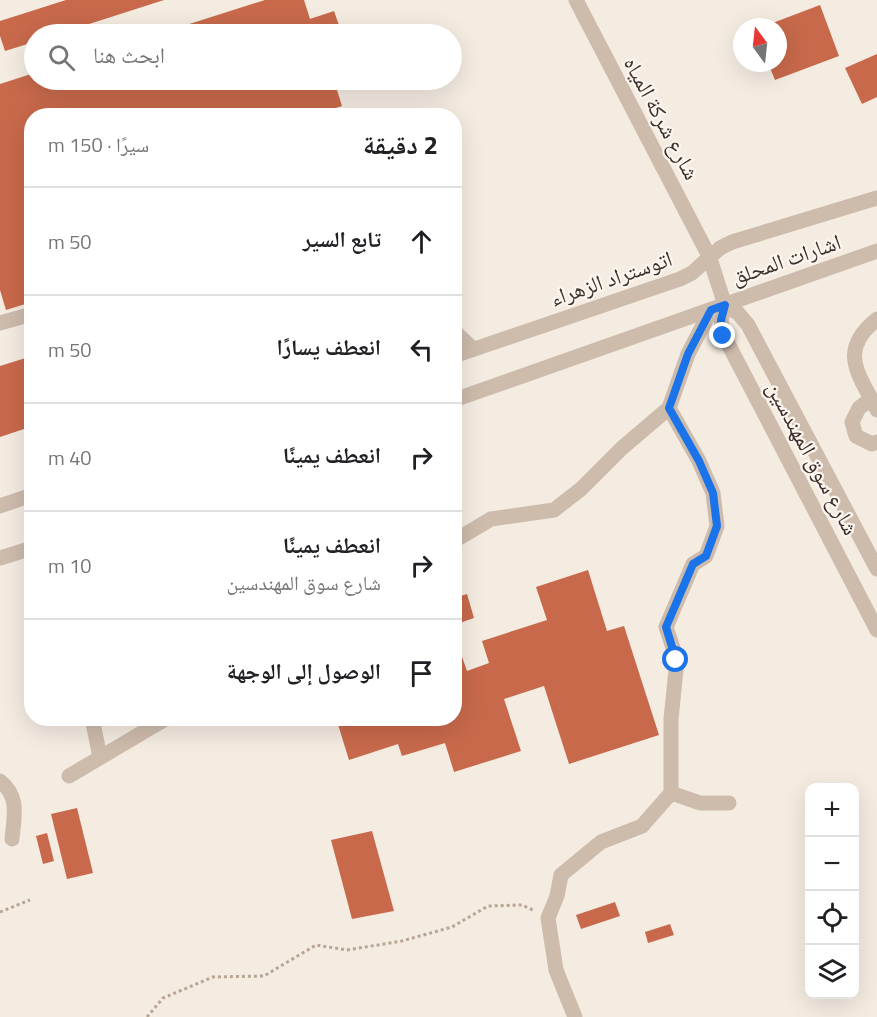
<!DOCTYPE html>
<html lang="ar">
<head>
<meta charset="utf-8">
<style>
  body { margin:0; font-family:"Titillium Web","Noto Naskh Arabic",sans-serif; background:#f2f2f2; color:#202124; direction:rtl }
  .controls { position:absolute; right:18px; bottom:18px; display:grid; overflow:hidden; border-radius:12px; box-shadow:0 6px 24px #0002 }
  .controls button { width:54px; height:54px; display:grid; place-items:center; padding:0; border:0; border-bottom:2px solid #e0e0e0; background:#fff; color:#202124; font:30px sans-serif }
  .compass { position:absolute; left:733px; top:18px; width:54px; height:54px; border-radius:50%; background:#fff; box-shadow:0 6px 24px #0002; rotate:345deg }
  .stop { position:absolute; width:18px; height:18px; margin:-14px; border:4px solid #1a73e8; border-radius:50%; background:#fff }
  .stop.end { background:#1a73e8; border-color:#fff; box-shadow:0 2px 6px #0008 }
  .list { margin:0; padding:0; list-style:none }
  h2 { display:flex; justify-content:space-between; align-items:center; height:78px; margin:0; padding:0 24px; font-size:26px }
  h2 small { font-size:20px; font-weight:400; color:#757577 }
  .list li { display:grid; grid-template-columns:39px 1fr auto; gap:18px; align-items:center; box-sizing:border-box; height:108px; padding:0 24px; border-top:2px solid #e0e0e0 }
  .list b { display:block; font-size:22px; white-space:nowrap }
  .list p { margin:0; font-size:20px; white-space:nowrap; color:#757577 }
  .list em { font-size:20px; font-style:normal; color:#757577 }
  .icon { flex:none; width:33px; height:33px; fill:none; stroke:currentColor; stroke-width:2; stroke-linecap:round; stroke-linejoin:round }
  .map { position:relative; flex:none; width:877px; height:1017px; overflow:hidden; direction:ltr }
  .search { position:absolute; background:#fff; box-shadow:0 6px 24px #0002; left:24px; top:24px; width:438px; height:66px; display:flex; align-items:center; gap:15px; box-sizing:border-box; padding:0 21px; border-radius:33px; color:#757577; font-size:22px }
  .panel { position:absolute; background:#fff; box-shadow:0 6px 24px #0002; left:24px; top:108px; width:438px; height:618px; border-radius:24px; direction:rtl }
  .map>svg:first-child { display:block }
</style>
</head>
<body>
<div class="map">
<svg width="877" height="1017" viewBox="0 0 877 1017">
  <rect width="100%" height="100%" fill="#f4ebe1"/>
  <g fill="#c8694b">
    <polygon points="66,0 164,0 58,34 34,34 34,42 5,51 0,36 0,21"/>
    <polygon points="265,0 304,0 310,19 334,11 342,34 158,34"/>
    <polygon points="820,5 839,56 775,80 768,63 778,63 778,27 762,27"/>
    <polygon points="877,54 877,97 862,104 845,68"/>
    <polygon points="34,73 34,80 356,80 358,84 337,90 342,106 311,116 32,116 32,302 6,310 0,290 0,84"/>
    <polygon points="32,356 32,387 27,388 32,401 32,434 26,436 24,429 0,437 0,366"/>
    <polygon points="588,570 607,631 624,626 659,735 569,764 544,686 504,699 521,751 454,772 445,743 402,756 398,744 349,760 336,718 454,718 454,634 467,671 489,663 482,641 547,620 536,587"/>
    <polygon points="467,594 474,618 454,625 454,598"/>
    <polygon points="77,808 93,873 67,879 51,814"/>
    <polygon points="372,831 394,911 352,919 331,840"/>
    <polygon points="47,833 54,861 43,864 36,836"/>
    <polygon points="615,902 620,916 581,929 576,915"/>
    <polygon points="670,924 674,935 648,943 645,932"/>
  </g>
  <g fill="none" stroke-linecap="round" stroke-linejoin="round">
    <g stroke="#b9a596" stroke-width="3" stroke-dasharray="3 3" stroke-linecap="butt">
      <polyline points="0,912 30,900"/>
      <polyline points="147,1017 163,998 213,977 264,976 316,945 347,950 402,941 452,927 488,906 522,905 533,910"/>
    </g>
    <g stroke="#cdbbac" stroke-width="15">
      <polyline points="576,0 709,256 725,305"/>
      <polyline points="725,305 721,320 724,336 877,630"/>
      <polyline points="725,305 738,313 748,325 877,569"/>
      <path d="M877,319C837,351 859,374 877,410"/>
      <polyline points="0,323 32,314"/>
      <polyline points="454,331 473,349"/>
      <polyline points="454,356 680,279 692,273 720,248 732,242 877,198"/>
      <polyline points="871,399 859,408 852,422 856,436 872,444 877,442"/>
      <polyline points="454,400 877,251"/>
      <polyline points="0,506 32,495"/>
      <polyline points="454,541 491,519 554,510 581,489 622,448 669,408 688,354 711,310"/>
      <polyline points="0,558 32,548"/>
      <polyline points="92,718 100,757"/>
      <polyline points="69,776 167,718"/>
      <path d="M0,781C20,797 14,816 12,839"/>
      <polyline points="671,793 700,803 729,803"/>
      <polyline points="575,1017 556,970 548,918 557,896 561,875 601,842 642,826 671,793 671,719 677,660 666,627 693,564 706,556 717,526 713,493 699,461 669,408"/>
    </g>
  </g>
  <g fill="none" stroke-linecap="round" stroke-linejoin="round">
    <polyline stroke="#1a73e8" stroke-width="8" points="676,660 666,627 693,564 706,556 717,526 713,493 699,461 669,408 688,354 711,310 725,305 721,320 723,336"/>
  </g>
  <g text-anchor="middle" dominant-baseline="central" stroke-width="4.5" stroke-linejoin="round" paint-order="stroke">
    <g font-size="22" fill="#3b302b" stroke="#fbf5ee">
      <text transform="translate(662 118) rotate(62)">شارع شركة المياه</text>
      <text transform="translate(786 259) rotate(-19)">اشارات المحلق</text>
      <text transform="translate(611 278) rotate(-19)">اتوستراد الزهراء</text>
      <text transform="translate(813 458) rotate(62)">شارع سوق المهندسين</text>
    </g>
  </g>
</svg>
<div class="controls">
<button>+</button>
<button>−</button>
<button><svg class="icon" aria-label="locate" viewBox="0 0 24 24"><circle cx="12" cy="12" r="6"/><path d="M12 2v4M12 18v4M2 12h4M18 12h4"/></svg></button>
<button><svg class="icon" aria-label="layers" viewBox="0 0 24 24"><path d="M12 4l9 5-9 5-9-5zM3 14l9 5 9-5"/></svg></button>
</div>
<svg class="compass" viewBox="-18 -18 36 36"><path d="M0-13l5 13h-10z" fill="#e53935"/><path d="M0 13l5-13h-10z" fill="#757577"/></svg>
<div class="stop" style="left:676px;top:660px"></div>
<div class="stop end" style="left:723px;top:336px"></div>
<div class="search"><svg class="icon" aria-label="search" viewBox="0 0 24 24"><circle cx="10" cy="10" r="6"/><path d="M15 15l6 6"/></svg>ابحث هنا</div>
<section class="panel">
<h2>2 دقيقة<small>سيرًا · 150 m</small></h2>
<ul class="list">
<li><svg class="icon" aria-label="ahead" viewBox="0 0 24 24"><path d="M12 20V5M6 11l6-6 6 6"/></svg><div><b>تابع السير</b></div><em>50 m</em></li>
<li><svg class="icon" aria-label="left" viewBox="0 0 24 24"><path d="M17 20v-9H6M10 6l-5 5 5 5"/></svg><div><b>انعطف يسارًا</b></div><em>50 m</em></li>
<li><svg class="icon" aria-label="right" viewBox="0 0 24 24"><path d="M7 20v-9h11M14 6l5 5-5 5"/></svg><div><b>انعطف يمينًا</b></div><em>40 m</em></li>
<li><svg class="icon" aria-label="right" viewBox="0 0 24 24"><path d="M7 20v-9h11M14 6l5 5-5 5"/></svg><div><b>انعطف يمينًا</b><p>شارع سوق المهندسين</p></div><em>10 m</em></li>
<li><svg class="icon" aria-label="arrive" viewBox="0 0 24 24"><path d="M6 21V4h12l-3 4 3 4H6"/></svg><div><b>الوصول إلى الوجهة</b></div></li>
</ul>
</section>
</div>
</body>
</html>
